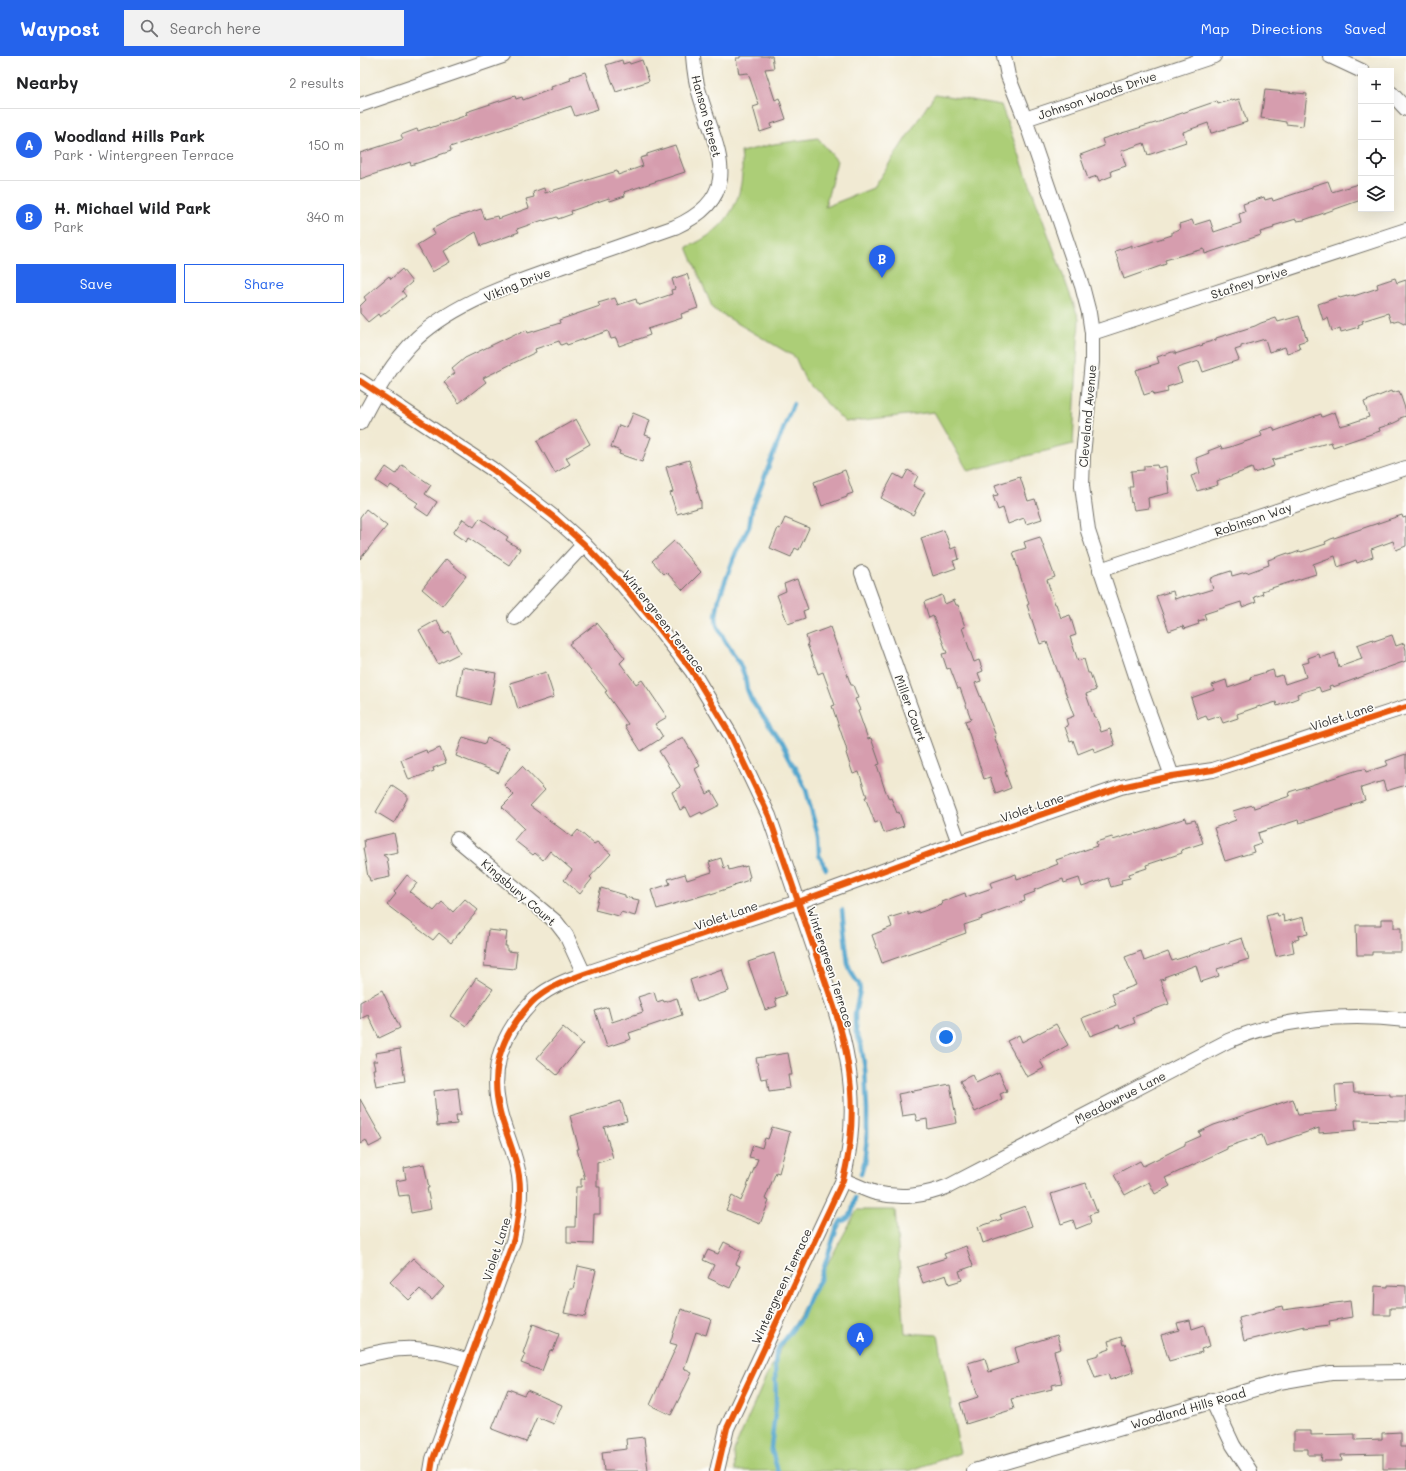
<!DOCTYPE html>
<html lang="en">
<head>
<meta charset="utf-8">
<style>
  body { margin:0; font-family:Mali,sans-serif; background:#f2f2f2; color:#202124 }
  .controls { position:absolute; right:12px; top:12px; display:grid; overflow:hidden; border-radius:0px; box-shadow:0 4px 16px #0002 }
  .controls button { width:36px; height:36px; display:grid; place-items:center; padding:0; border:0; border-bottom:1px solid #e0e0e0; background:#fff; color:#202124; font:20px sans-serif }
  .you { position:absolute; left:586px; top:981px; width:14px; height:14px; margin:-10px; border:3px solid #fff; border-radius:50%; background:#1a73e8; box-shadow:0 0 0 6px #1a73e833 }
  .badge { display:grid; place-items:center; width:26px; height:26px; border-radius:50%; background:#2563eb; color:#fff; font-size:13px; font-weight:700 }
  .pin { position:absolute; translate:-50% -33px; filter:drop-shadow(0 1px 2px #0008) }
  .pin::after { content:''; position:absolute; top:21px; width:14px; height:12px; background:inherit; clip-path:polygon(0 0,100% 0,50% 100%) }
  .list { margin:0; padding:0; list-style:none }
  h2 { display:flex; justify-content:space-between; align-items:center; height:52px; margin:0; padding:0 16px; font-size:17px }
  h2 small { font-size:13px; font-weight:400; color:#757577 }
  .list li { display:grid; grid-template-columns:26px 1fr auto; gap:12px; align-items:center; box-sizing:border-box; height:72px; padding:0 16px; border-top:1px solid #e0e0e0 }
  .list b { display:block; font-size:15px; white-space:nowrap }
  .list p { margin:0; font-size:13px; white-space:nowrap; color:#757577 }
  .list em { font-size:13px; font-style:normal; color:#757577 }
  .actions { display:flex; gap:8px; padding:12px 16px }
  .actions a { flex:1; padding:9px 0; border:1px solid #2563eb; border-radius:0px; text-align:center; font-size:14px; color:#2563eb }
  .actions .main { background:#2563eb; color:#fff }
  .icon { flex:none; width:22px; height:22px; fill:none; stroke:currentColor; stroke-width:2; stroke-linecap:round; stroke-linejoin:round }
  .map { position:relative; flex:none; width:1046px; height:1415px; overflow:hidden }
  header { display:flex; align-items:center; gap:24px; box-sizing:border-box; height:56px; padding:0 20px; background:#2563eb; color:#fff }
  header strong { font-size:19px }
  nav { display:flex; gap:22px; margin-inline-start:auto; font-size:14px }
  .search { width:280px; height:36px; background:#f2f2f2; display:flex; align-items:center; gap:10px; box-sizing:border-box; padding:0 14px; border-radius:0px; color:#757577; font-size:15px }
  main { display:flex }
  aside { flex:1; background:#fff }
  .map>svg:first-child { display:block }
</style>
</head>
<body>
<header>
<strong>Waypost</strong>
<div class="search"><svg class="icon" aria-label="search" viewBox="0 0 24 24"><circle cx="10" cy="10" r="6"/><path d="M15 15l6 6"/></svg>Search here</div>
<nav><a>Map</a><a>Directions</a><a>Saved</a></nav>
</header>
<main>
<aside>
<h2>Nearby<small>2 results</small></h2>
<ul class="list">
<li><span class="badge">A</span><div><b>Woodland Hills Park</b><p>Park · Wintergreen Terrace</p></div><em>150 m</em></li>
<li><span class="badge">B</span><div><b>H. Michael Wild Park</b><p>Park</p></div><em>340 m</em></li>
</ul>
<div class="actions"><a class="main">Save</a><a>Share</a></div>
</aside>
<div class="map">
<svg width="1046" height="1415" viewBox="0 0 1046 1415">
  <rect width="100%" height="100%" fill="#fdfcf7"/>
  <filter id="ink" filterUnits="userSpaceOnUse"><feTurbulence type="fractalNoise" baseFrequency=".025" numOctaves="2"/><feDisplacementMap in="SourceGraphic" scale="8" xChannelSelector="R" yChannelSelector="G"/><feConvolveMatrix kernelMatrix="1 2 1 2 8 2 1 2 1" color-interpolation-filters="sRGB"/></filter>
  <filter id="wash" filterUnits="userSpaceOnUse"><feTurbulence type="fractalNoise" baseFrequency=".012" numOctaves="4" result="noise"/><feDisplacementMap in="SourceGraphic" scale="16" xChannelSelector="R" yChannelSelector="G"/><feGaussianBlur stdDeviation="0.9" result="paint"/><feColorMatrix in="noise" values="0 0 0 0 0 0 0 0 0 0 0 0 0 0 0 0 0 1.4 0 .05"/><feComposite in="paint" operator="in"/></filter>
  <g filter="url(#wash)">
    <rect width="100%" height="100%" fill="#f1ead3"/>
    <g fill="#acce77" stroke="#6c7c51">
      <path d="M575,38L641,49L719,263L713,388L608,415L574,356L485,366L446,326L435,301L353,253L327,191C369,174 387,141 381,96L414,88L458,82L477,105L465,151L513,132Z"/>
      <polygon points="497,1154 535,1154 545,1277 578,1279 600,1397 549,1415 375,1415 374,1394 406,1321"/>
    </g>
    <g fill="none" stroke-linecap="round" stroke-linejoin="round">
      <g stroke="#53a6ce" stroke-width="4.5">
        <polyline points="433,348 392,453 389,471 376,496 359,542 356,560 357,569 365,585 379,606 385,621 387,633 391,643 421,686 438,718 446,734 458,780 459,799 466,813"/>
        <polyline points="482,854 488,908 492,918 499,928 500,934 495,957 495,968 496,977 501,988 505,1013 507,1054 507,1081 504,1108 501,1118"/>
        <path d="M418,1415L411,1392L416,1349L415,1308L416,1298L420,1290L442,1261L450,1240L460,1224L476,1174L481,1165C493,1163 492,1153 495,1142"/>
      </g>
    </g>
    <g id="blocks">
      <g fill="#d69dae">
        <polygon points="380,0 412,0 414,12 405,13 415,44 419,42 426,63 411,68 412,72 400,76 393,51 399,49 388,17 379,18 376,2 380,2"/>
        <polygon points="262,4 263,8 269,6 270,8 282,4 289,25 256,36 246,9"/>
        <polygon points="225,16 238,53 215,60 211,50 90,91 91,95 79,99 79,100 51,109 50,106 0,123 0,97 43,83 41,79 57,73 58,75 70,71 70,72 107,59 106,56 155,40 156,43 162,41 163,44 192,33 191,31 211,24 210,21"/>
        <polygon points="905,34 947,38 943,70 926,68 926,66 901,62"/>
        <polygon points="879,43 887,66 852,77 851,77 848,67 823,76 826,86 788,99 784,87 761,95 766,110 751,115 752,120 739,125 737,120 728,123 720,99 744,90 742,83 802,65 802,64 857,45 858,48 871,44 872,45"/>
        <polygon points="315,89 325,116 264,136 265,140 250,145 249,142 211,155 212,158 198,163 197,161 184,165 183,164 157,173 159,176 121,190 116,176 84,195 90,206 72,216 57,189 75,178 72,173 91,163 121,153 125,163 137,160 138,163 169,152 166,143 174,141 173,136 184,132 185,137 257,115 258,119 283,110 280,102 287,100 287,98"/>
        <polygon points="968,125 972,136 1001,127 1001,144 944,164 937,165 936,163 913,170 914,172 900,176 901,179 845,198 844,193 805,204 806,208 764,223 755,195 772,189 772,192 812,179 812,176 820,173 819,168 832,164 834,169 850,164 854,176 881,167 879,158 885,156 883,148 904,141 905,144 912,142 913,145 952,132 952,130"/>
        <polygon points="42,213 52,226 42,235 46,240 20,261 18,258 8,266 0,257 0,250 6,244 4,241 29,220 31,223"/>
        <polygon points="327,218 338,252 321,258 322,262 288,273 290,279 259,290 256,282 251,283 248,275 207,289 206,287 201,289 199,285 175,293 176,296 123,322 126,326 99,347 84,326 95,317 92,313 105,302 157,277 158,278 167,274 168,277 200,267 199,264 240,250 238,247 255,242 258,249 276,243 277,247 279,247 280,249 312,238 311,234 315,233 312,223"/>
        <polygon points="1035,222 1037,227 1046,224 1046,268 1038,264 1031,266 1028,257 1002,265 1003,267 998,269 999,271 981,276 980,272 972,275 968,262 963,264 958,248 979,241 980,242 987,240 987,241 994,239 994,240 1018,232 1017,228"/>
        <polygon points="939,260 947,284 938,287 940,293 927,297 925,291 909,296 905,283 881,290 881,292 875,294 879,304 843,316 839,305 817,312 822,326 807,331 808,336 794,339 793,336 784,339 776,314 799,307 797,301 812,296 815,296 815,298 843,289 842,288 856,284 856,282 895,270 901,267 916,262 918,266"/>
        <polygon points="1031,335 1032,337 1039,335 1046,355 1046,360 1040,362 1040,364 1034,367 1019,372 1020,375 973,391 971,386 924,399 924,401 912,404 914,410 894,417 892,412 857,425 858,429 837,435 831,420 840,417 836,402 849,397 848,395 861,390 862,393 870,391 902,380 900,375 913,371 915,375 961,358 962,361 975,356 980,370 988,368 1009,361 1004,346"/>
        <polygon points="273,357 290,364 285,379 291,381 282,406 259,398 260,395 251,391 259,369 267,372"/>
        <polygon points="216,363 230,388 206,402 210,408 195,417 177,385"/>
        <polygon points="329,404 337,430 336,430 341,446 341,451 317,458 310,437 313,436 306,411"/>
        <polygon points="42,409 71,429 65,438 77,446 68,460 55,451 58,447 31,429 28,433 16,425 26,411 36,418"/>
        <polygon points="797,409 798,412 806,410 809,437 788,442 789,452 774,454 772,446 771,447 769,431 773,431 771,415 784,414 784,410"/>
        <polygon points="485,414 493,437 487,439 487,441 462,450 454,426"/>
        <polygon points="548,414 558,420 553,430 565,436 553,459 521,442 534,418 543,423"/>
        <polygon points="660,421 668,445 675,443 682,463 666,468 664,462 648,468 643,452 638,454 633,440 638,439 635,429"/>
        <polygon points="6,453 27,470 0,503 0,461"/>
        <polygon points="1042,459 1043,462 1046,461 1046,490 1036,494 1033,485 1011,493 1013,501 997,507 996,504 978,511 975,500 953,508 956,518 902,535 903,538 894,541 896,546 882,551 881,546 844,558 846,563 838,565 839,568 824,573 823,570 809,575 796,540 813,535 815,543 823,540 823,541 830,539 830,540 853,533 850,523 855,520 871,515 872,520 886,516 887,517 909,509 908,504 914,502 928,497 929,499 940,495 941,496 966,488 965,486 971,483"/>
        <polygon points="120,462 148,481 146,484 160,493 149,509 108,482 106,486 93,477 103,463 114,471"/>
        <polygon points="425,462 449,472 439,494 435,492 431,501 410,492 418,472 420,473"/>
        <polygon points="584,474 591,493 596,491 599,503 593,505 596,512 573,520 561,482"/>
        <polygon points="680,481 695,521 687,524 695,548 696,548 701,562 710,559 716,579 710,581 718,605 724,603 728,617 730,617 735,632 736,634 726,638 734,661 736,661 741,676 750,673 755,689 735,697 733,692 718,698 713,684 710,685 705,671 708,670 706,663 714,660 687,586 680,588 667,549 669,548 653,496 666,492 664,486"/>
        <polygon points="314,485 341,516 323,534 306,516 304,518 292,505"/>
        <polygon points="86,503 106,520 82,550 62,533"/>
        <polygon points="437,523 448,553 443,555 445,562 428,568 417,539 426,535 424,528"/>
        <polygon points="582,539 585,548 594,544 596,549 598,549 605,571 602,572 614,606 619,604 623,615 618,617 621,625 615,627 636,680 634,680 647,715 645,716 651,732 636,738 630,721 624,723 605,665 611,663 600,632 598,633 590,612 587,613 582,598 587,597 573,560 569,562 564,546"/>
        <polygon points="77,564 84,578 89,575 100,597 78,608 59,574"/>
        <polygon points="237,567 265,602 260,607 276,628 282,624 307,661 295,668 303,681 281,695 265,670 268,668 245,636 247,635 209,588"/>
        <polygon points="470,571 491,629 493,629 498,642 495,643 500,654 498,655 508,683 511,682 520,708 517,709 524,731 529,743 531,742 537,757 539,756 544,770 524,777 520,765 515,767 505,741 507,741 499,716 493,718 486,697 487,696 486,691 472,650 475,649 463,616 458,618 447,588 448,587 446,580"/>
        <polygon points="1032,579 1036,590 1044,587 1046,594 1046,605 973,631 972,629 969,630 970,633 961,636 959,631 937,638 938,642 917,650 916,646 900,651 900,650 877,658 878,662 863,667 860,660 848,664 846,660 838,663 831,642 854,634 852,629 866,624 868,632 891,624 890,621 913,614 915,621 922,619 925,628 946,621 942,608 949,606 948,602 959,598 960,602 975,597 979,611 1002,603 997,589 1013,583 1014,585"/>
        <polygon points="102,611 136,617 130,649 97,640"/>
        <polygon points="186,616 194,641 158,653 150,627"/>
        <polygon points="103,681 125,688 127,682 149,691 139,717 96,700"/>
        <polygon points="323,681 340,710 335,713 347,738 352,735 360,749 342,758 341,756 331,761 326,751 320,754 312,736 321,731 299,695"/>
        <polygon points="80,692 86,707 73,712 74,715 49,724 41,704 66,694 67,697"/>
        <polygon points="1046,698 1046,729 1026,735 1023,725 1001,732 1005,744 991,749 992,750 939,767 938,764 898,777 901,787 892,790 894,796 865,805 854,772 876,764 873,755 889,750 893,749 894,752 930,740 929,736 998,714 1005,713 1006,716 1028,709 1026,705"/>
        <polygon points="162,710 185,734 170,750 212,781 218,774 234,788 237,786 251,798 230,821 232,823 220,838 204,824 212,814 190,795 183,804 175,797 173,799 154,784 164,772 142,751 154,739 144,729"/>
        <polygon points="32,729 47,739 47,743 34,767 16,756"/>
        <polygon points="826,762 827,766 835,764 843,787 821,794 822,797 786,809 787,812 769,818 770,822 761,824 762,828 751,831 748,822 722,831 719,822 704,827 703,823 674,834 675,836 664,840 665,845 621,861 622,863 604,869 606,877 522,907 512,879 532,871 529,862 548,856 548,859 558,855 558,857 582,849 581,846 605,837 606,841 632,832 630,827 656,818 657,823 683,814 698,808 696,804 737,790 736,786 752,781 753,784 776,777 776,778"/>
        <polygon points="34,777 38,796 23,799 27,802 30,821 10,825 9,821 8,821 3,792 5,792 4,784"/>
        <polygon points="361,802 364,812 368,810 369,814 384,810 384,811 387,810 390,821 388,822 389,824 374,829 375,830 351,838 351,837 297,853 291,834 310,828 308,823 325,818 327,824 352,816 349,806"/>
        <polygon points="47,819 57,827 50,836 74,855 82,846 93,856 105,843 118,854 91,887 79,877 73,884 27,849 36,838 34,836"/>
        <polygon points="241,832 265,839 265,841 279,844 275,860 261,856 259,860 235,854"/>
        <polygon points="917,857 918,860 923,859 924,866 944,861 948,878 938,880 939,883 932,885 934,896 916,900 906,860"/>
        <polygon points="1021,863 1034,863 1034,872 1041,872 1041,896 1012,896 1012,899 997,899 996,869 1021,869"/>
        <polygon points="128,874 147,876 145,890 147,890 147,895 157,896 155,913 124,910"/>
        <polygon points="882,882 889,903 857,913 859,920 841,926 836,909 804,921 805,923 800,924 809,948 773,961 775,967 760,973 759,969 730,980 722,962 756,949 752,938 776,929 765,901 781,895 784,905 808,896 812,905"/>
        <polygon points="414,897 426,939 415,943 417,950 405,954 388,906"/>
        <polygon points="362,913 369,935 337,946 330,924"/>
        <polygon points="116,922 133,933 106,970 91,960"/>
        <polygon points="22,934 40,972 19,982 8,959 0,963 0,946"/>
        <polygon points="294,936 297,946 303,944 304,946 317,942 322,959 269,977 271,983 247,991 235,955 248,951 252,966 283,956 278,941"/>
        <polygon points="696,968 708,989 680,1005 684,1012 667,1021 647,985 659,979 662,986"/>
        <polygon points="203,971 223,988 197,1019 177,1002"/>
        <polygon points="40,993 45,1025 16,1030 13,1013 15,1013 13,1005 17,1005 15,997"/>
        <polygon points="428,997 432,1019 428,1019 430,1032 409,1035 407,1022 401,1023 396,1002"/>
        <polygon points="639,1016 647,1035 640,1038 642,1043 615,1056 600,1025 612,1019 616,1027"/>
        <polygon points="590,1028 597,1067 568,1073 567,1063 557,1065 555,1058 542,1060 538,1038"/>
        <polygon points="993,1028 994,1037 1030,1038 1030,1040 1046,1040 1046,1065 995,1064 996,1074 959,1077 959,1072 906,1090 902,1079 867,1091 867,1093 805,1122 810,1130 795,1138 789,1126 765,1139 754,1119 780,1105 783,1110 825,1089 825,1087 841,1080 839,1076 854,1069 933,1043 938,1058 977,1055 975,1029"/>
        <polygon points="98,1032 101,1059 96,1059 97,1068 77,1070 74,1035"/>
        <polygon points="0,1043 23,1084 9,1091 6,1084 0,1088"/>
        <polygon points="261,1045 267,1065 244,1071 253,1102 237,1107 237,1131 240,1131 240,1158 234,1158 233,1188 207,1187 207,1171 215,1171 216,1131 221,1131 221,1123 225,1123 217,1093 219,1093 210,1060"/>
        <polygon points="412,1071 430,1076 419,1117 416,1116 405,1143 409,1145 400,1168 366,1154 372,1140 381,1145 398,1103 389,1101 393,1089 402,1092 405,1082 408,1083"/>
        <polygon points="64,1108 69,1132 67,1132 71,1153 51,1157 48,1139 39,1140 36,1125 46,1123 44,1112"/>
        <polygon points="726,1127 737,1156 729,1159 731,1167 716,1173 713,1164 701,1168 691,1138"/>
        <polygon points="665,1150 672,1170 623,1187 618,1171 642,1163 640,1159"/>
        <polygon points="364,1186 382,1195 376,1208 380,1210 370,1232 348,1222 354,1209 343,1204 348,1194 358,1198"/>
        <polygon points="606,1190 613,1210 599,1215 602,1224 589,1228 586,1219 563,1227 557,1211 586,1202 584,1198"/>
        <polygon points="53,1202 84,1231 72,1244 60,1233 49,1244 30,1226"/>
        <polygon points="218,1210 236,1214 225,1261 204,1257 210,1233 213,1233"/>
        <polygon points="1028,1229 1046,1230 1046,1252 1030,1252 1030,1259 1014,1259 1015,1230 1028,1231"/>
        <polygon points="990,1245 992,1261 969,1265 970,1269 944,1272 944,1270 884,1285 879,1262 922,1250 923,1254"/>
        <polygon points="321,1253 351,1263 346,1279 336,1276 324,1313 332,1317 311,1359 290,1349 317,1289 310,1287"/>
        <polygon points="830,1264 832,1273 844,1269 850,1290 841,1293 842,1296 809,1305 801,1279 819,1274 817,1267"/>
        <polygon points="173,1268 199,1278 193,1295 190,1294 182,1315 161,1307 165,1298 163,1297"/>
        <polygon points="697,1279 701,1293 694,1295 702,1327 691,1329 692,1333 651,1343 654,1353 606,1368 600,1347 618,1341 608,1307 625,1302 629,1316 659,1307 655,1292"/>
        <polygon points="761,1281 763,1289 765,1288 774,1316 750,1324 748,1318 735,1322 728,1302 739,1299 739,1297 750,1293 748,1285"/>
        <polygon points="148,1333 164,1339 167,1334 202,1349 194,1368 177,1361 166,1386 132,1373"/>
        <polygon points="934,1375 951,1375 951,1379 995,1378 995,1384 1022,1383 1022,1377 1041,1376 1041,1391 1046,1391 1046,1413 1023,1413 1023,1398 981,1399 982,1405 961,1405 962,1399 948,1399 948,1393 934,1393"/>
        <polygon points="284,1381 288,1415 244,1415 242,1396 267,1393 266,1383"/>
      </g>
    </g>
  </g>
  <g filter="url(#ink)">
    <use href="#blocks" fill-opacity="0" stroke="#706e66" stroke-width="1"/>
    <g fill="none" stroke-linecap="round" stroke-linejoin="round">
      <defs>
        <g id="minor">
          <polyline points="644,0 648,20 665,63 722,230 729,257 732,277 732,306 723,400 722,430 728,475 779,629 812,720"/>
          <polyline points="970,0 1002,15"/>
          <polyline points="1031,37 1046,53"/>
          <polyline points="0,49 143,0"/>
          <polyline points="665,63 854,0"/>
          <polyline points="732,277 1046,174"/>
          <path d="M0,325L132,413L195,462L224,488L262,528L298,571L332,615L370,678L409,760L475,954C488,995 495,1042 490,1085C489,1098 486,1111 483,1124L367,1372L357,1415"/>
          <path d="M0,367C16,336 32,306 57,282C96,246 154,227 203,210C241,197 278,184 315,171C388,138 355,93 339,36C335,24 334,12 333,0"/>
          <polyline points="740,514 1046,412"/>
          <polyline points="502,517 599,787"/>
          <polyline points="155,562 224,488"/>
          <polyline points="97,783 196,866 206,879 224,918"/>
          <path d="M483,1124C494,1128 505,1134 516,1137C542,1143 564,1140 589,1130L868,985C922,962 987,957 1046,964"/>
          <path d="M0,1301C43,1288 67,1291 109,1305"/>
          <polyline points="852,1344 873,1389 890,1415"/>
          <path d="M71,1415L73,1403L154,1183C158,1162 162,1141 159,1120C156,1098 145,1077 140,1056C130,1017 139,984 165,954C169,950 173,944 178,941C191,930 208,924 224,918L438,846L599,787L761,731L812,720L853,714L1046,651"/>
          <polyline points="614,1415 919,1326 971,1317 1046,1316"/>
        </g>
      </defs>
      <use href="#minor" stroke="#706e66" stroke-width="16"/>
      <use href="#minor" stroke="#fff" stroke-width="14"/>
      <defs>
        <g id="cycleway">
          <path d="M0,325L132,413L195,462L224,488L262,528L298,571L332,615L370,678L409,760L475,954C488,995 495,1042 490,1085C489,1098 486,1111 483,1124L367,1372L357,1415"/>
          <path d="M71,1415L73,1403L154,1183C158,1162 162,1141 159,1120C156,1098 145,1077 140,1056C130,1017 139,984 165,954C169,950 173,944 178,941C191,930 208,924 224,918L438,846L599,787L761,731L812,720L853,714L1046,651"/>
        </g>
      </defs>
      <use href="#cycleway" stroke="#fdfcf7" stroke-width="8"/>
      <use href="#cycleway" stroke="#e8590c" stroke-width="6"/>
    </g>
  </g>
  <g text-anchor="middle" dominant-baseline="central" stroke-width="3.5" stroke-linejoin="round" paint-order="stroke">
    <g font-size="12" fill="#2b2b2b" stroke="#fdfcf7">
      <text transform="translate(737 39) rotate(-19)">Johnson Woods Drive</text>
      <text transform="translate(347 60) rotate(75)">Hanson Street</text>
      <text transform="translate(889 226) rotate(-18)">Stafney Drive</text>
      <text transform="translate(157 228) rotate(-22)">Viking Drive</text>
      <text transform="translate(727 360) rotate(-85)">Cleveland Avenue</text>
      <text transform="translate(893 463) rotate(-19)">Robinson Way</text>
      <text transform="translate(304 565) rotate(52)">Wintergreen Terrace</text>
      <text transform="translate(551 652) rotate(70)">Miller Court</text>
      <text transform="translate(982 660) rotate(-18)">Violet Lane</text>
      <text transform="translate(672 751) rotate(-19)">Violet Lane</text>
      <text transform="translate(159 836) rotate(41)">Kingsbury Court</text>
      <text transform="translate(366 859) rotate(-19)">Violet Lane</text>
      <text transform="translate(471 911) rotate(72)">Wintergreen Terrace</text>
      <text transform="translate(760 1041) rotate(-27)">Meadowrue Lane</text>
      <text transform="translate(136 1193) rotate(-72)">Violet Lane</text>
      <text transform="translate(421 1230) rotate(-65)">Wintergreen Terrace</text>
      <text transform="translate(828 1352) rotate(-16)">Woodland Hills Road</text>
    </g>
  </g>
</svg>
<div class="controls">
<button>+</button>
<button>−</button>
<button><svg class="icon" aria-label="locate" viewBox="0 0 24 24"><circle cx="12" cy="12" r="6"/><path d="M12 2v4M12 18v4M2 12h4M18 12h4"/></svg></button>
<button><svg class="icon" aria-label="layers" viewBox="0 0 24 24"><path d="M12 4l9 5-9 5-9-5zM3 14l9 5 9-5"/></svg></button>
</div>
<div class="you"></div>
<div class="pin badge" style="left:500px;top:1300px">A</div>
<div class="pin badge" style="left:522px;top:222px">B</div>
</div>
</main>
</body>
</html>
